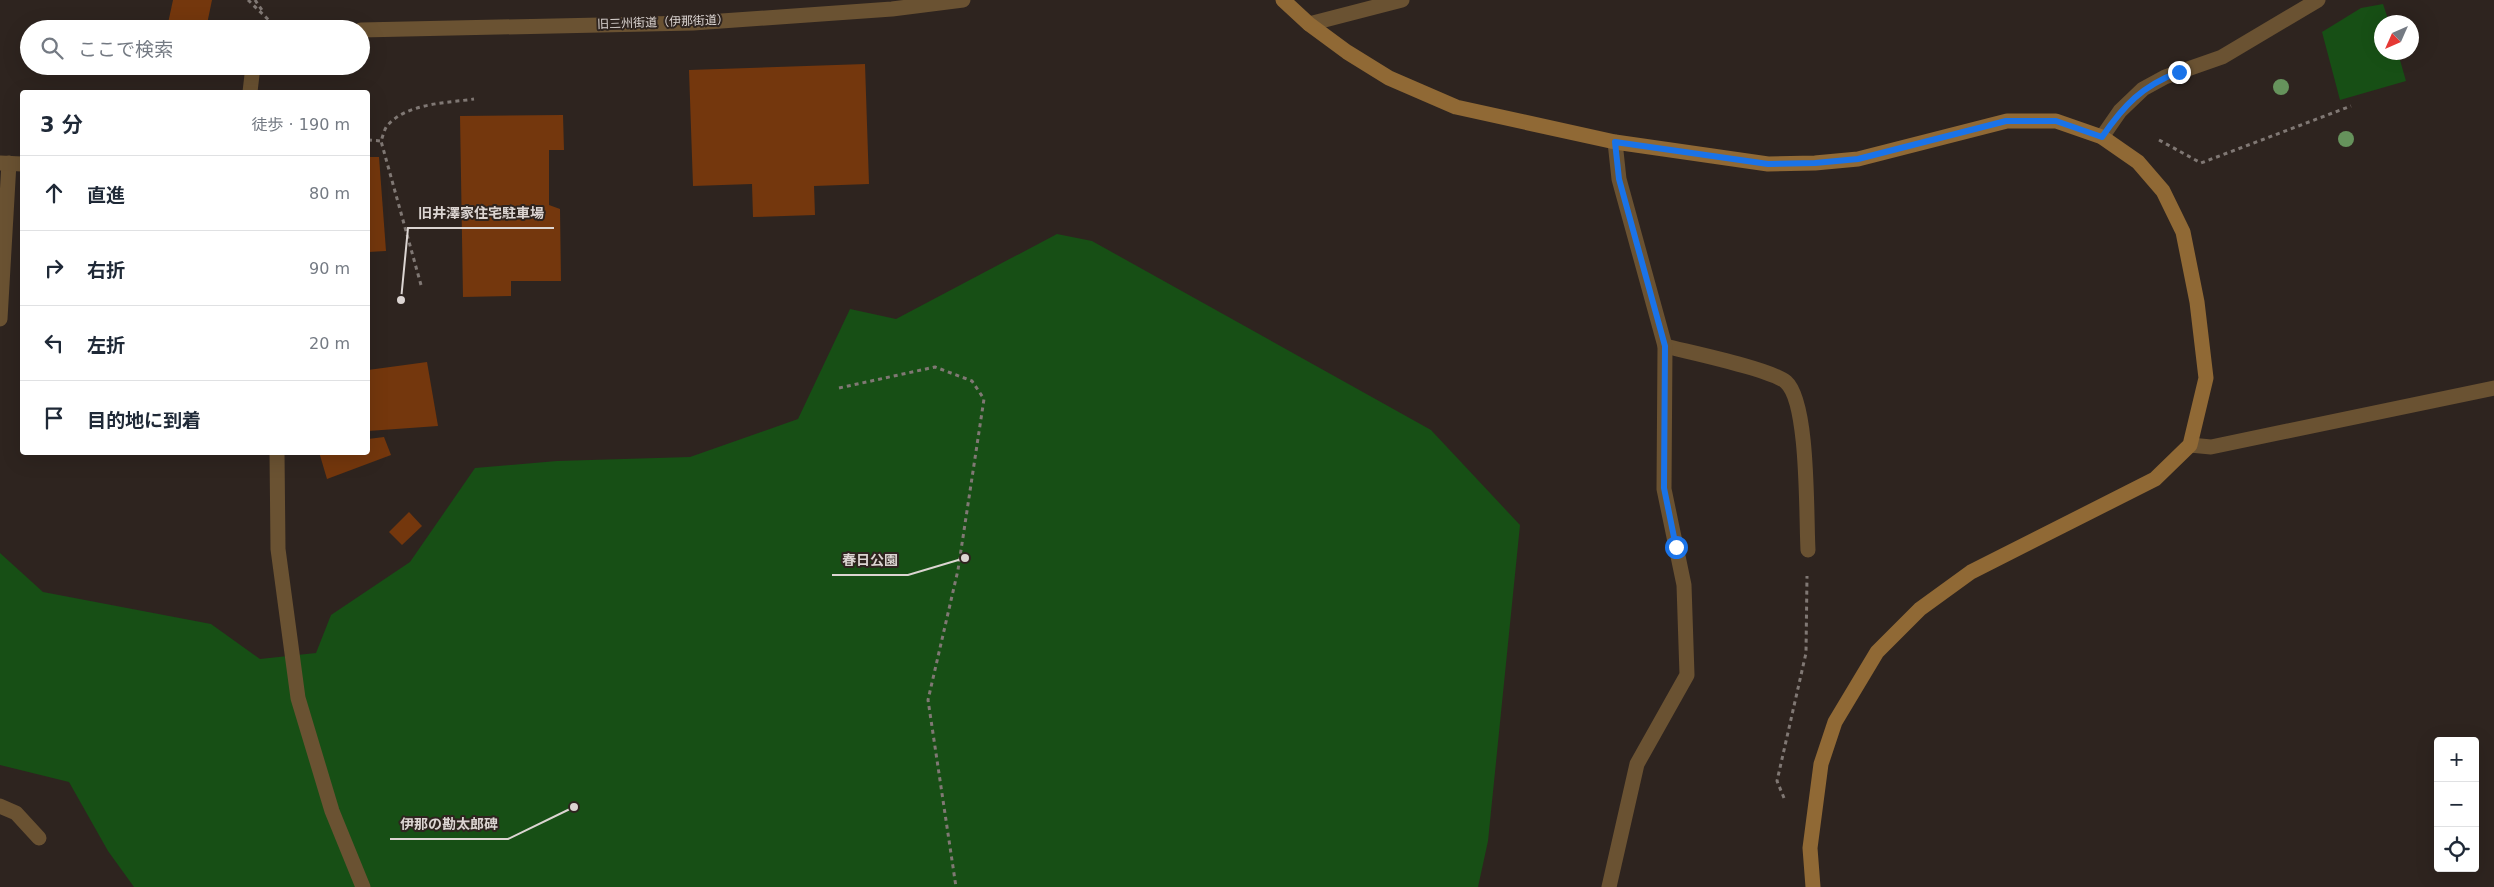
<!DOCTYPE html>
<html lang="ja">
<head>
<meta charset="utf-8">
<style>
  body { margin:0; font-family:"DejaVu Sans","Noto Sans JP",sans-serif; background:#f2f2f3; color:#1f2937 }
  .controls { position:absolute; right:15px; bottom:15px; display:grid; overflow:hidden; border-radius:5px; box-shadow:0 5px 20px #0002 }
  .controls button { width:45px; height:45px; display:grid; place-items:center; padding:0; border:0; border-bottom:1px solid #e0e1e3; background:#fff; color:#1f2937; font:25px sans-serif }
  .compass { position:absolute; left:2374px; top:15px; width:45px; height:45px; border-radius:50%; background:#fff; box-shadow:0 5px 20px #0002; rotate:225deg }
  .stop { position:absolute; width:15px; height:15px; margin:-11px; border:4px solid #1a73e8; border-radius:50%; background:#fff }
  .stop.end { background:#1a73e8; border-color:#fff; box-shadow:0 1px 5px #0008 }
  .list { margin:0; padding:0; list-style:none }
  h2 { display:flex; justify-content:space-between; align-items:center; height:65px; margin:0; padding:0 20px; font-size:21px }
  h2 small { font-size:16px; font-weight:400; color:#747a83 }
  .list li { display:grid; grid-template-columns:32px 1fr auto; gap:15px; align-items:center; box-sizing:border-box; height:75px; padding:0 20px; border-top:1px solid #e0e1e3 }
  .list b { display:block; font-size:19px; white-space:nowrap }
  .list em { font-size:16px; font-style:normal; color:#747a83 }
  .icon { flex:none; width:28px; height:28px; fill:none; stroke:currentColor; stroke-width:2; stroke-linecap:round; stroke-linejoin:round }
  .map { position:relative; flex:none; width:2494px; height:887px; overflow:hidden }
  .search { position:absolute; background:#fff; box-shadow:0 5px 20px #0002; left:20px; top:20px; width:350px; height:55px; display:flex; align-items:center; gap:12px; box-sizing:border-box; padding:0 18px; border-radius:28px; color:#747a83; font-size:19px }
  .panel { position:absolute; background:#fff; box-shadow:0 5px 20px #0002; left:20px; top:90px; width:350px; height:365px; border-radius:5px }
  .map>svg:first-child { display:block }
</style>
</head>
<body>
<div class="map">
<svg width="2494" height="887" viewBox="0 0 2494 887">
  <rect width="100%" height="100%" fill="#2e241f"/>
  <g fill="#174f15">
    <polygon points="2383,4 2389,22 2382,22 2382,52 2398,53 2406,81 2340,100 2322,32 2361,8"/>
    <polygon points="1057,234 1092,241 1431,430 1520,525 1488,841 1478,887 134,887 108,851 69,782 0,765 0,553 43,592 211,624 260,659 316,653 331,615 410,562 475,468 557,461 690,457 798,419 850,309 896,319"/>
  </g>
  <g fill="#74370d">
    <polygon points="173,0 212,0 206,29 167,28"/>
    <polygon points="865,64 869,184 814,186 815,215 753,217 752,184 693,186 689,70"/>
    <polygon points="563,115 564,150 549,150 549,205 560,209 561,281 511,281 511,296 463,297 460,116"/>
    <polygon points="368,157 379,157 386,251 368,252"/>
    <polygon points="427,362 438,426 368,431 368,370"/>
    <polygon points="384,437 391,455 327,479 319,452 368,452 368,439"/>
    <polygon points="409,512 422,526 402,545 389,532"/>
  </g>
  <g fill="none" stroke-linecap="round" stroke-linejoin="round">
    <g stroke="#807874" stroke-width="3" stroke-dasharray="4 4" stroke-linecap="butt">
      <polyline points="248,0 278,29"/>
      <polyline points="255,0 264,13"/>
      <polyline points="368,140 381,141"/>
      <polyline points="2159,140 2201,163 2351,106"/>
      <path d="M421,285L381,141C383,136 384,130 387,126C406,103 447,103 474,99"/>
      <polyline points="839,388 935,367 972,381 984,399 958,570 928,700 956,887"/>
      <polyline points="1784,798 1777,781 1806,653 1807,576"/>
    </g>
    <g stroke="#6a5232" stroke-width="15">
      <polyline points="0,319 9,163"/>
      <polyline points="0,806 16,813 39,838"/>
    </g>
    <g stroke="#6a5232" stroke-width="15">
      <polyline points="1309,24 1402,0"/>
      <polyline points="361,30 693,23 892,9 963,0"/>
      <polyline points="250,92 253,66"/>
      <polyline points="2102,137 2120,111 2143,89 2165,77 2222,57 2318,0"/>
      <polyline points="0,163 22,164"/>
      <path d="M1665,346C1688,352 1771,369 1786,382C1809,402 1806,516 1808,550"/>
      <polyline points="2190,445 2211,447 2494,388"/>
      <polyline points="277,452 278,549 298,698 332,811 363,887"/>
      <polyline points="1609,887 1637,764 1687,675 1684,585 1664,489 1665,346 1619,179 1615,142"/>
    </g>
    <polyline stroke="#906935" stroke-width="15" points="1283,0 1309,24 1347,52 1389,78 1456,107 1615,142 1768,164 1815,163 1858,159 2007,121 2056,121 2102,137 2138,162 2163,191 2183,232 2197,302 2206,378 2190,445 2155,479 1971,572 1920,609 1877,652 1835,722 1821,764 1810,848 1813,887"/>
  </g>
  <g fill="#66935c">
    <circle cx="2281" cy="87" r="8"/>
    <circle cx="2346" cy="139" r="8"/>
  </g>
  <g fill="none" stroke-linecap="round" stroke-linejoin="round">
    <path stroke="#1a73e8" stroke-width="6" d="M1676,547L1664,488L1665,346L1619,179L1615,142L1768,164L1815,163L1858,159L2006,121H2056L2102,137C2124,105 2142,86 2179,72"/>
  </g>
  <g text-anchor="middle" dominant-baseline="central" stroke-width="4" stroke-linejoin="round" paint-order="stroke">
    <g font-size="12" fill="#dcd5d2" stroke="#2e241f">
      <text transform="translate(663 22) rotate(-2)">旧三州街道（伊那街道）</text>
    </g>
  </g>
  <path fill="none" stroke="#dcd5d2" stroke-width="2" d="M401 300L408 228H554M965 558L908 575H832M574 807L508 839H390"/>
  <g fill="#dcd5d2" stroke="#2e241f" stroke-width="2">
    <circle cx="401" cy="300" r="5"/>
    <circle cx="965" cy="558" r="5"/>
    <circle cx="574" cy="807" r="5"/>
  </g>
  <g font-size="14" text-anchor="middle" font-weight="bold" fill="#dcd5d2" stroke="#2e241f" stroke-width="4" stroke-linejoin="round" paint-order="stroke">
    <text x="481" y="218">旧井澤家住宅駐車場</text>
    <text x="870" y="565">春日公園</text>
    <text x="449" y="829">伊那の勘太郎碑</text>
  </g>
</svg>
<div class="controls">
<button>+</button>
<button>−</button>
<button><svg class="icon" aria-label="locate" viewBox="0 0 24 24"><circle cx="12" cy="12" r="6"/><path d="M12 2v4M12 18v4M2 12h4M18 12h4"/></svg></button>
</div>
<svg class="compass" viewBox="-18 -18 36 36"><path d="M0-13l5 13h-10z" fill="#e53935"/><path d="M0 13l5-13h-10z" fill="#747a83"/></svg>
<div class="stop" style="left:1676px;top:547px"></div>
<div class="stop end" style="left:2179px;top:72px"></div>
<div class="search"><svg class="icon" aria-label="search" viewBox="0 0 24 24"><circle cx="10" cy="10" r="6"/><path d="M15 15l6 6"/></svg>ここで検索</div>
<section class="panel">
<h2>3 分<small>徒歩 · 190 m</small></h2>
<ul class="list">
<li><svg class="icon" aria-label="ahead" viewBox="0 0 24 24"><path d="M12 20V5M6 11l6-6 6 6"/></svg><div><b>直進</b></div><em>80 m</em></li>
<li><svg class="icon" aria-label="right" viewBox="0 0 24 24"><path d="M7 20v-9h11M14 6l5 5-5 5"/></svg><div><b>右折</b></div><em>90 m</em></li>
<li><svg class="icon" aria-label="left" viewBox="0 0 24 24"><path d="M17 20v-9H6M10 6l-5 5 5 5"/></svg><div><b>左折</b></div><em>20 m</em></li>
<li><svg class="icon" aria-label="arrive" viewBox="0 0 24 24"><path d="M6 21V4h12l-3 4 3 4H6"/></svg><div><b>目的地に到着</b></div></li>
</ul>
</section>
</div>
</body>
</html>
